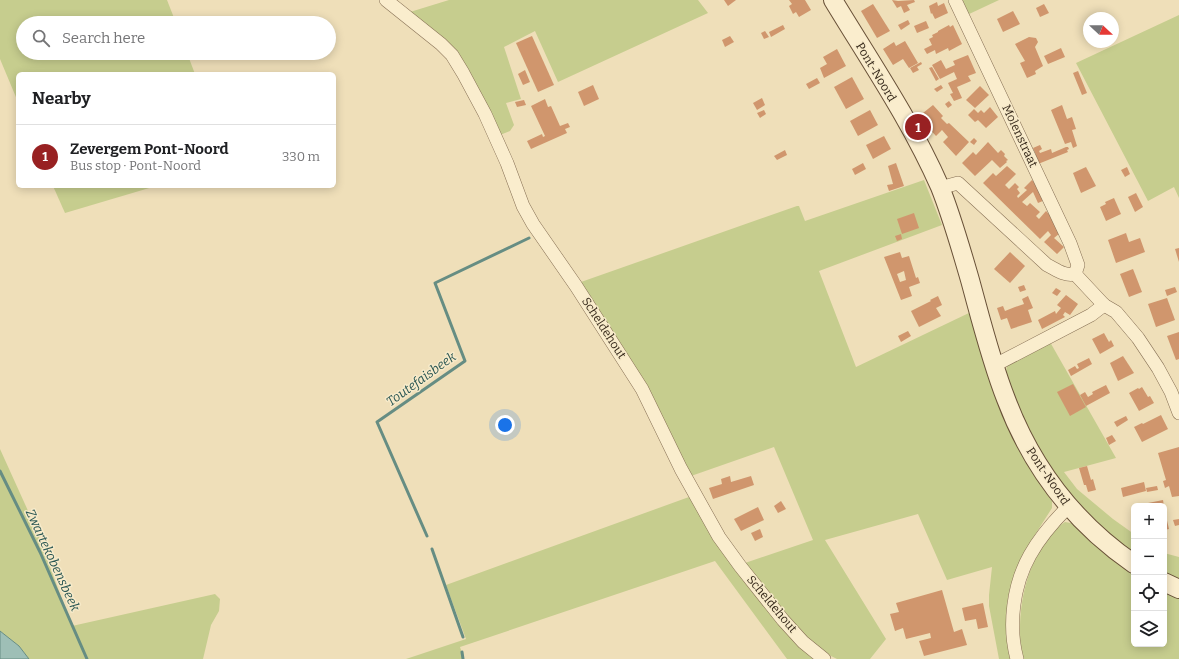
<!DOCTYPE html>
<html lang="en">
<head>
<meta charset="utf-8">
<style>
  body { margin:0; font-family:Bitter,serif; background:#f2f2f2; color:#202124 }
  .controls { position:absolute; right:12px; bottom:12px; display:grid; overflow:hidden; border-radius:6px; box-shadow:0 2px 10px #0003 }
  .controls button { width:36px; height:36px; display:grid; place-items:center; padding:0; border:0; border-bottom:1px solid #e0e0e0; background:#fff; color:#202124; font:20px sans-serif }
  .compass { position:absolute; left:1083px; top:12px; width:36px; height:36px; border-radius:50%; background:#fff; box-shadow:0 2px 10px #0003; rotate:112deg }
  .you { position:absolute; left:505px; top:425px; width:14px; height:14px; margin:-10px; border:3px solid #fff; border-radius:50%; background:#1a73e8; box-shadow:0 0 0 6px #1a73e833 }
  .badge { display:grid; place-items:center; width:26px; height:26px; border-radius:50%; background:#982122; color:#fff; font-size:13px; font-weight:700 }
  .pin { position:absolute; translate:-50% -50%; border:2px solid #fff; box-shadow:0 1px 4px #0006 }
  .list { margin:0; padding:0; list-style:none }
  h2 { display:flex; justify-content:space-between; align-items:center; height:52px; margin:0; padding:0 16px; font-size:17px }
  h2 small { font-size:13px; font-weight:400; color:#757577 }
  .list li { display:grid; grid-template-columns:26px 1fr auto; gap:12px; align-items:center; box-sizing:border-box; height:64px; padding:0 16px; border-top:1px solid #e0e0e0 }
  .list b { display:block; font-size:15px; white-space:nowrap }
  .list p { margin:0; font-size:13px; white-space:nowrap; color:#757577 }
  .list em { font-size:13px; font-style:normal; color:#757577 }
  .icon { flex:none; width:22px; height:22px; fill:none; stroke:currentColor; stroke-width:2; stroke-linecap:round; stroke-linejoin:round }
  .map { position:relative; flex:none; width:1179px; height:659px; overflow:hidden }
  .search { position:absolute; background:#fff; box-shadow:0 2px 10px #0003; left:16px; top:16px; width:320px; height:44px; display:flex; align-items:center; gap:10px; box-sizing:border-box; padding:0 14px; border-radius:22px; color:#757577; font-size:15px }
  .panel { position:absolute; background:#fff; box-shadow:0 2px 10px #0003; left:16px; top:72px; width:320px; height:116px; border-radius:6px }
  .map>svg:first-child { display:block }
</style>
</head>
<body>
<div class="map">
<svg width="1179" height="659" viewBox="0 0 1179 659">
  <rect width="100%" height="100%" fill="#efdfb9"/>
  <g fill="#c6cd8e">
    <polygon points="0,0 167,0 176,23 23,23 23,53 187,53 195,74 18,74 18,102 0,59"/>
    <polygon points="449,0 698,0 708,13 558,82 535,31 504,47 521,99 506,103 514,125 510,131 500,135 490,110 456,54 410,12"/>
    <polygon points="960,0 999,0 967,15"/>
    <polygon points="1179,15 1179,198 1174,187 1148,201 1076,63"/>
    <path d="M924,180L942,225L819,271L856,367L971,312C982,349 991,386 1005,421C1016,446 1036,480 1052,501V508L1031,541L1017,568L1008,597L1007,621L1010,659H999L989,606V595L992,567L947,580L918,514L825,540L886,639L870,659H837L827,654L807,637L788,617L745,563L813,540L774,447L691,476L647,387L581,282L797,206H799L805,221Z"/>
    <polygon points="53,186 156,186 65,213"/>
    <polygon points="1050,342 1116,458 1064,472 1077,489 1113,519 1134,534 1134,558 1071,503 1032,444 1005,378 1007,365"/>
    <polygon points="0,449 34,524 72,626 215,594 220,599 219,611 211,625 203,659 29,659 19,646 0,631"/>
    <polygon points="689,497 816,659 787,659 715,561 460,647 464,659 406,659 466,639 446,585"/>
    <path d="M1065,522L1076,524L1107,554L1134,574V644H1164V591L1179,597V659H1022C1017,622 1021,584 1039,552C1046,540 1054,529 1065,522Z"/>
    <polygon points="1164,553 1179,557 1179,582 1164,575"/>
  </g>
  <polygon fill="#9ebfb6" stroke="#668d83" points="0,631 19,646 29,659 0,659"/>
  <g fill="none" stroke-linecap="round" stroke-linejoin="round">
    <g stroke="#668d83" stroke-width="3">
      <polyline points="0,471 40,552 87,659"/>
      <polyline points="427,536 377,422 465,361 435,283 529,238"/>
      <polyline points="432,549 463,637"/>
      <polyline points="462,652 463,659"/>
    </g>
  </g>
  <g fill="#d0966d" fill-rule="evenodd">
    <polygon points="724,0 736,0 728,6"/>
    <polygon points="789,0 805,0 811,10 799,17 796,12 793,14 789,6 792,4"/>
    <polygon points="892,0 898,1 914,0 915,2 907,5 910,10 904,13 901,6 897,8"/>
    <polygon points="937,2 938,6 944,3 948,13 935,19 932,13 931,14 929,6"/>
    <polygon points="873,4 890,31 877,38 861,11"/>
    <polygon points="1044,4 1049,13 1040,17 1036,8"/>
    <polygon points="1013,11 1020,24 1003,32 997,19"/>
    <polygon points="908,20 910,24 901,30 898,25"/>
    <polygon points="926,21 929,28 917,33 914,26"/>
    <polygon points="783,25 785,29 771,37 769,32"/>
    <polygon points="949,25 950,27 953,25 962,44 949,51 948,48 936,54 935,50 927,54 924,49 932,45 929,39 933,37 932,35 938,32 938,31"/>
    <polygon points="765,31 769,37 764,39 761,33"/>
    <polygon points="532,36 554,85 538,92 516,43"/>
    <polygon points="730,36 734,42 725,47 722,40"/>
    <polygon points="1029,37 1036,38 1038,42 1035,47 1043,66 1035,71 1036,74 1027,78 1020,63 1025,61 1015,44"/>
    <polygon points="905,41 918,63 909,68 903,59 893,65 883,49 894,42 896,46"/>
    <polygon points="1061,48 1065,57 1048,64 1044,56"/>
    <polygon points="837,49 846,66 824,78 820,68 827,64 823,57"/>
    <polygon points="968,55 976,73 968,76 971,81 957,87 962,98 954,101 950,94 953,93 948,83 957,79 954,72 940,79 932,65 941,60 946,69 955,65 953,61"/>
    <polygon points="921,62 922,64 917,67 919,70 913,73 910,68"/>
    <polygon points="932,67 939,79 936,81 929,68"/>
    <polygon points="525,70 530,82 523,85 518,74"/>
    <polygon points="1078,71 1087,93 1082,95 1073,73"/>
    <polygon points="852,77 864,99 846,109 834,87"/>
    <polygon points="817,78 820,83 809,89 806,84"/>
    <polygon points="593,85 599,99 584,106 578,92"/>
    <polygon points="941,85 943,88 937,92 934,89"/>
    <polygon points="980,86 989,95 975,108 966,100"/>
    <polygon points="762,98 765,105 757,110 753,103"/>
    <polygon points="545,99 548,107 551,106 560,126 568,123 570,127 565,129 567,133 531,149 527,141 542,134 543,137 545,136 531,106"/>
    <polygon points="524,100 526,105 517,107 515,102"/>
    <polygon points="949,101 952,105 948,108 945,104"/>
    <polygon points="933,105 943,116 941,118 947,124 949,123 969,142 956,156 943,142 948,137 942,130 936,136 925,124 929,120 923,113"/>
    <polygon points="1062,105 1067,119 1072,117 1076,129 1072,130 1077,146 1073,148 1071,142 1065,144 1051,110"/>
    <polygon points="990,107 998,117 986,128 978,120 975,122 968,115 974,109 978,113 981,110 984,113"/>
    <polygon points="764,110 766,114 760,118 757,113"/>
    <polygon points="870,110 878,125 858,136 850,121"/>
    <polygon points="884,136 891,149 873,159 866,145"/>
    <polygon points="974,138 977,141 974,145 970,142"/>
    <polygon points="988,142 998,153 1001,150 1005,154 1004,156 1008,160 1006,161 1007,162 1000,168 992,160 975,176 962,163 973,152 976,155"/>
    <polygon points="1040,145 1042,149 1039,151 1040,153 1051,149 1052,153 1066,147 1068,147 1069,149 1067,150 1068,152 1038,164 1034,156 1036,155 1033,148"/>
    <polygon points="785,150 787,155 777,160 774,156"/>
    <polygon points="863,163 866,169 855,175 852,169"/>
    <polygon points="896,163 904,186 889,191 887,185 893,184 888,166"/>
    <polygon points="1007,166 1016,174 1005,185 1009,189 1015,183 1019,187 1017,189 1020,193 1017,196 1018,198 1027,190 1024,188 1032,180 1038,187 1045,200 1038,203 1033,192 1022,202 1027,206 1030,203 1040,212 1036,216 1039,219 1046,211 1052,217 1058,228 1056,229 1060,233 1054,238 1064,247 1057,254 1044,242 1051,235 1048,231 1040,239 983,183 993,173 996,176"/>
    <polygon points="1086,167 1096,186 1081,193 1073,173"/>
    <polygon points="1127,167 1130,174 1125,177 1121,170"/>
    <polygon points="1136,193 1143,207 1135,212 1128,197"/>
    <polygon points="1114,198 1121,214 1106,221 1100,207 1106,204 1105,202"/>
    <polygon points="914,213 919,228 902,234 897,219"/>
    <polygon points="1126,233 1129,242 1140,238 1145,252 1116,263 1108,240"/>
    <polygon points="901,234 902,239 897,241 895,236"/>
    <polygon points="1179,248 1179,262 1175,249"/>
    <path d="M900,252L902,258L909,256L916,278L918,277L920,283L909,287L912,296L901,300L884,257ZM904,271L906,280L900,282L897,274Z"/>
    <polygon points="1010,252 1025,266 1010,283 994,269"/>
    <polygon points="1133,269 1142,292 1129,297 1120,274"/>
    <polygon points="1024,285 1026,290 1020,292 1018,287"/>
    <polygon points="1175,287 1177,292 1167,296 1165,290"/>
    <polygon points="1056,288 1061,291 1057,296 1052,293"/>
    <polygon points="1066,295 1078,304 1070,315 1065,312 1063,315 1065,317 1042,329 1038,320 1055,311 1056,314 1061,308 1057,305"/>
    <polygon points="938,296 942,305 936,308 941,316 919,327 911,311 931,301 930,300"/>
    <polygon points="1028,296 1033,308 1028,310 1032,322 1011,329 1007,318 1001,320 997,308 1003,306 1005,311 1015,307 1024,304 1022,299"/>
    <polygon points="1167,298 1175,320 1156,327 1148,304"/>
    <polygon points="908,331 911,336 901,342 898,336"/>
    <polygon points="1179,332 1179,359 1176,360 1167,336"/>
    <polygon points="1104,333 1109,342 1111,340 1114,346 1100,354 1092,339"/>
    <polygon points="1123,356 1134,373 1118,381 1110,363"/>
    <polygon points="1089,358 1092,364 1071,376 1068,370 1075,366 1077,369 1079,368 1077,364"/>
    <polygon points="1073,384 1086,407 1070,416 1057,392"/>
    <polygon points="1106,385 1110,393 1086,406 1080,395 1085,392 1088,397 1093,394 1092,392"/>
    <polygon points="1142,387 1148,397 1150,396 1154,403 1139,411 1129,393 1138,388 1139,389"/>
    <polygon points="1161,415 1168,429 1142,442 1134,427 1142,423 1143,424"/>
    <polygon points="1126,416 1128,420 1117,427 1114,422"/>
    <polygon points="1112,435 1116,441 1109,445 1106,438"/>
    <polygon points="1179,447 1179,496 1172,497 1169,486 1165,488 1163,481 1166,480 1158,453"/>
    <polygon points="1087,466 1091,480 1093,479 1096,490 1088,492 1086,485 1084,485 1079,468"/>
    <polygon points="730,476 731,482 751,476 754,485 713,499 709,488 722,484 721,479"/>
    <polygon points="1144,482 1146,491 1123,497 1121,488"/>
    <polygon points="1157,486 1158,490 1147,492 1146,488"/>
    <polygon points="1163,500 1164,506 1149,506 1148,503"/>
    <polygon points="781,501 786,509 778,513 774,506"/>
    <polygon points="758,507 764,520 741,531 734,519"/>
    <polygon points="1164,508 1169,529 1164,530"/>
    <polygon points="1179,519 1179,525 1175,526 1173,520"/>
    <polygon points="760,529 763,537 755,541 751,533"/>
    <polygon points="942,590 954,632 962,629 967,645 924,656 919,641 931,638 930,633 906,639 903,628 895,631 890,614 899,612 896,603"/>
    <polygon points="983,603 988,627 978,629 976,619 965,621 962,608"/>
  </g>
  <g fill="none" stroke-linecap="round" stroke-linejoin="round">
    <defs>
      <g id="street">
        <polyline points="386,0 441,44 452,55 463,73 485,114 507,163 523,206 533,224 576,286 642,389 681,469 719,537 740,566 783,620 803,642 824,659"/>
        <polyline points="955,0 1070,243 1078,265 1075,274"/>
        <path d="M940,188L958,183L1047,265C1057,270 1064,276 1075,274"/>
        <polyline points="1075,274 1104,305 1116,312 1138,338 1158,368 1171,392 1179,413"/>
        <polyline points="995,365 1091,315 1104,305"/>
        <path d="M1017,659C1008,626 1013,585 1030,555C1040,537 1054,521 1068,507"/>
      </g>
      <g id="secondary">
        <path d="M833,0C870,61 911,121 940,187C952,217 961,249 970,280C981,320 991,361 1006,399C1032,468 1073,522 1134,564"/>
        <polyline points="1164,582 1179,589"/>
      </g>
    </defs>
    <use href="#street" stroke="#866f54" stroke-width="14"/>
    <use href="#secondary" stroke="#685037" stroke-width="20"/>
    <use href="#street" stroke="#faedcd" stroke-width="13"/>
    <use href="#secondary" stroke="#faedcd" stroke-width="18"/>
  </g>
  <g text-anchor="middle" dominant-baseline="central" stroke-width="3" stroke-linejoin="round" paint-order="stroke">
    <g font-size="12" fill="#342719" stroke="#f7eac9">
      <text transform="translate(876 72) rotate(59)">Pont-Noord</text>
      <text transform="translate(1020 136) rotate(65)">Molenstraat</text>
      <text transform="translate(604 328) rotate(57)">Scheldehout</text>
      <text transform="translate(1048 476) rotate(56)">Pont-Noord</text>
      <text transform="translate(772 604) rotate(50)">Scheldehout</text>
    </g>
    <g font-size="13" font-style="italic" fill="#285552" stroke="#f7eac9">
      <text transform="translate(421 379) rotate(-36)">Toutefaisbeek</text>
      <text transform="translate(53 560) rotate(65)">Zwartekobensbeek</text>
    </g>
  </g>
</svg>
<div class="controls">
<button>+</button>
<button>−</button>
<button><svg class="icon" aria-label="locate" viewBox="0 0 24 24"><circle cx="12" cy="12" r="6"/><path d="M12 2v4M12 18v4M2 12h4M18 12h4"/></svg></button>
<button><svg class="icon" aria-label="layers" viewBox="0 0 24 24"><path d="M12 4l9 5-9 5-9-5zM3 14l9 5 9-5"/></svg></button>
</div>
<svg class="compass" viewBox="-18 -18 36 36"><path d="M0-13l5 13h-10z" fill="#e53935"/><path d="M0 13l5-13h-10z" fill="#757577"/></svg>
<div class="you"></div>
<div class="pin badge" style="left:918px;top:127px">1</div>
<div class="search"><svg class="icon" aria-label="search" viewBox="0 0 24 24"><circle cx="10" cy="10" r="6"/><path d="M15 15l6 6"/></svg>Search here</div>
<section class="panel">
<h2>Nearby<small></small></h2>
<ul class="list">
<li><span class="badge">1</span><div><b>Zevergem Pont-Noord</b><p>Bus stop · Pont-Noord</p></div><em>330 m</em></li>
</ul>
</section>
</div>
</body>
</html>
